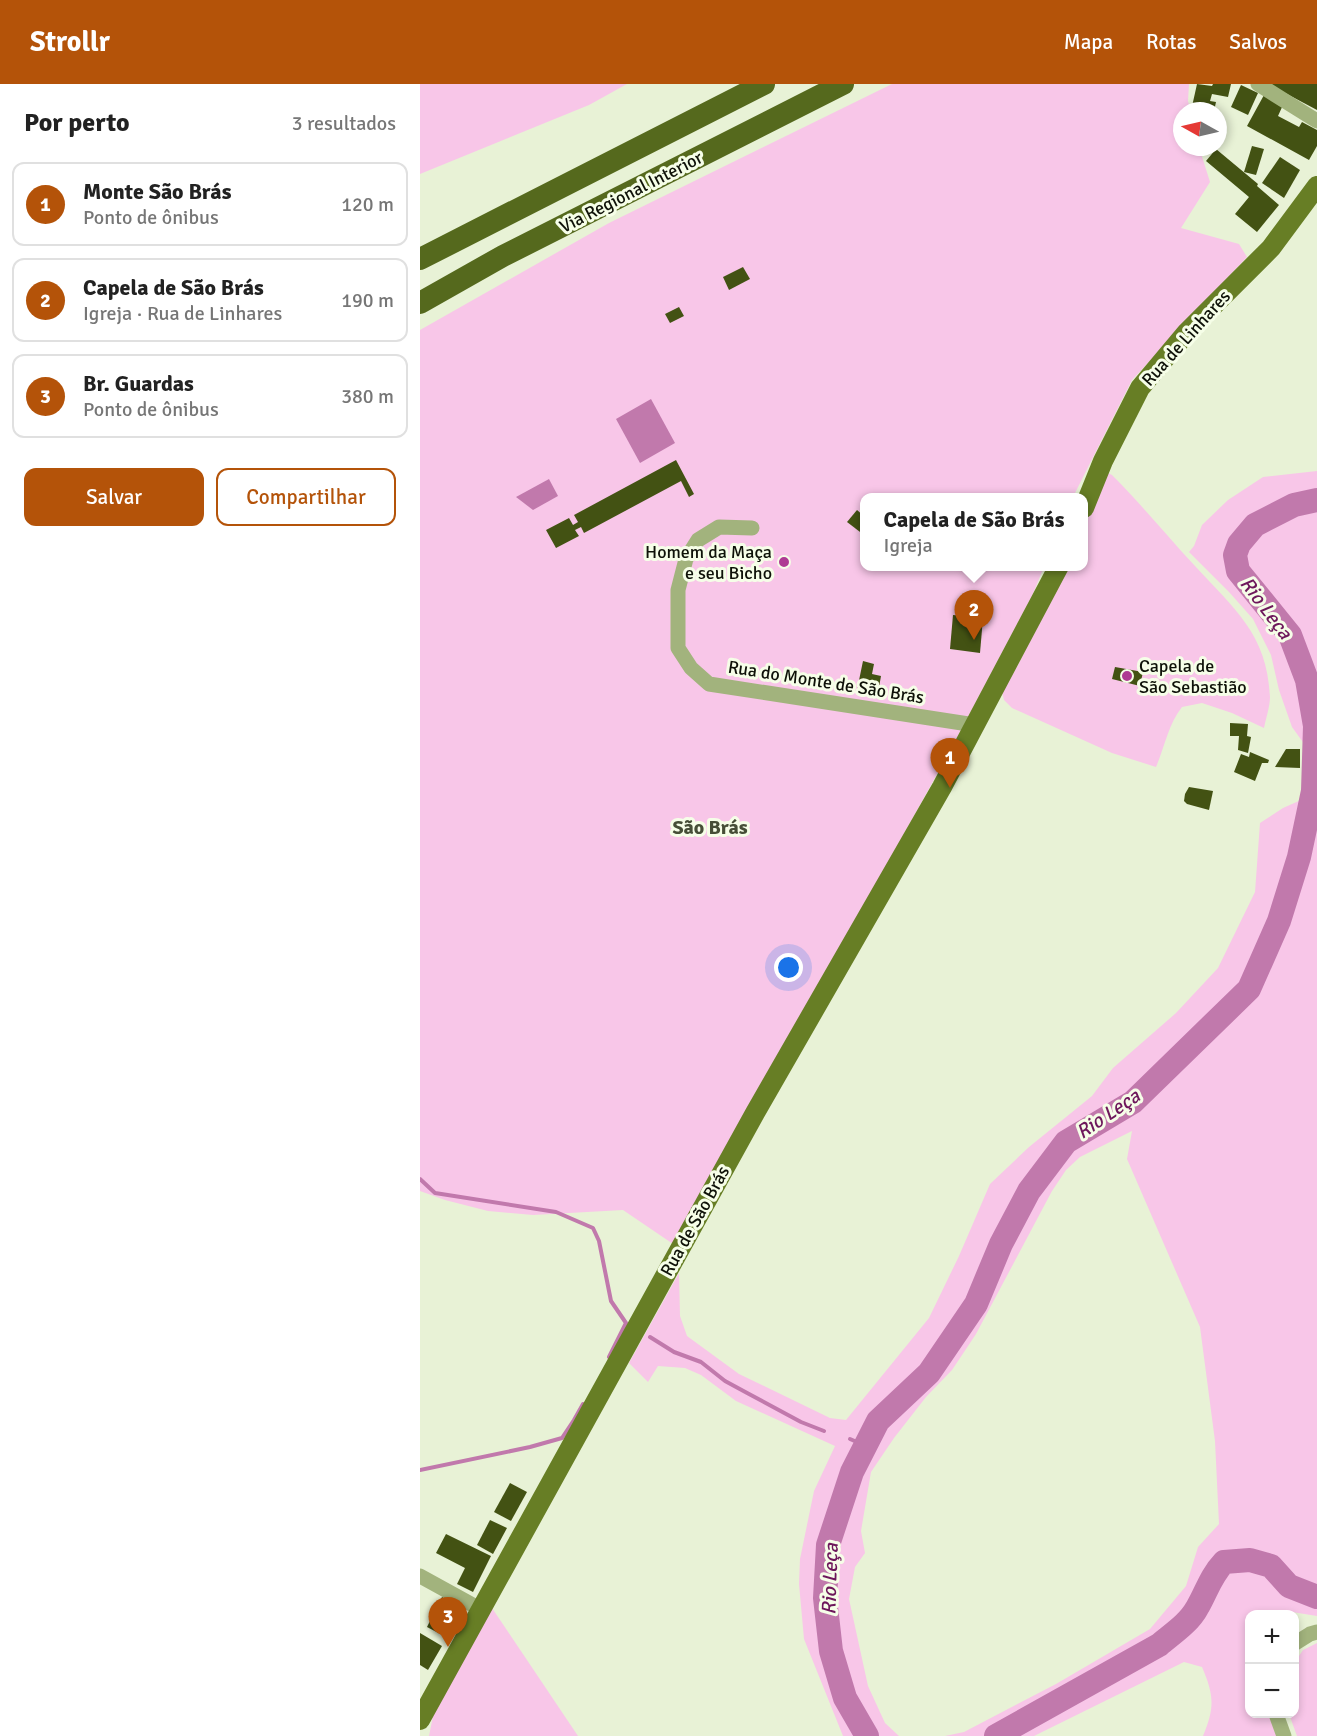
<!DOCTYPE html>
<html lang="pt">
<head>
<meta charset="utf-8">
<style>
  body { margin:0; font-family:Signika,sans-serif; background:#f6f6f6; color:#222 }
  .controls { position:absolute; right:18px; bottom:18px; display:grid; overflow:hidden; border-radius:12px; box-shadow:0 3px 9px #0003 }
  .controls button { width:54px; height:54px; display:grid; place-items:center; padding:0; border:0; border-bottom:2px solid #e0e0e0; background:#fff; color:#222; font:30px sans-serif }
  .compass { position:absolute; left:753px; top:18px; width:54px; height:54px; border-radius:50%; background:#fff; box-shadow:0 3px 9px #0003; rotate:278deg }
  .you { position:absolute; left:369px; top:884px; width:21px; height:21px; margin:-15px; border:4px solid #fff; border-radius:50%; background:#1a73e8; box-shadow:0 0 0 9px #1a73e833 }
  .badge { display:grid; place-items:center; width:39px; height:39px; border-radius:50%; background:#b45309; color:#fff; font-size:20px; font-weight:700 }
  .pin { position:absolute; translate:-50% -50px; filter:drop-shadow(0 2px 3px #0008) }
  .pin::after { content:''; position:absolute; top:32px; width:21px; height:18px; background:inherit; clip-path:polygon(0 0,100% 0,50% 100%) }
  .popup { position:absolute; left:440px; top:409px; width:228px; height:78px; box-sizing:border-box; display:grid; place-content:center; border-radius:12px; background:#fff; filter:drop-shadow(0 2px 4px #0005); font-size:20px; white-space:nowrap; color:#767676 }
  .popup b { font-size:22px; color:#222 }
  .popup::after { content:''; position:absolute; left:50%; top:100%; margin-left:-12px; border:12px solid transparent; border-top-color:#fff }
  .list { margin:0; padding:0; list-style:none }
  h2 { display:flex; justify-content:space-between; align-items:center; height:78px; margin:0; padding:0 24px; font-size:26px }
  h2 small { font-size:20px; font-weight:400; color:#767676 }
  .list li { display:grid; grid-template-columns:39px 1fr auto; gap:18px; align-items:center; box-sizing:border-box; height:84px; margin:0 12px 12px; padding:0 12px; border:2px solid #e0e0e0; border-radius:12px }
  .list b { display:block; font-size:22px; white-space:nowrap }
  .list p { margin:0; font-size:20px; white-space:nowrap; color:#767676 }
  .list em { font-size:20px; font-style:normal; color:#767676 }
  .actions { display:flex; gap:12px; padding:18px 24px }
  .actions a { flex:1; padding:14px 0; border:2px solid #b45309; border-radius:12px; text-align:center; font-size:21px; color:#b45309 }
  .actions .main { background:#b45309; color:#fff }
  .map { position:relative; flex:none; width:897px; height:1652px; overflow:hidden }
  header { display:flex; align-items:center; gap:36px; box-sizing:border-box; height:84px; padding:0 30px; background:#b45309; color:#fff }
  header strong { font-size:28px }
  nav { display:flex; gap:33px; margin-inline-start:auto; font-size:21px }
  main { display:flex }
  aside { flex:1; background:#fff }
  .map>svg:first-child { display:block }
</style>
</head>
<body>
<header>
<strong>Strollr</strong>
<nav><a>Mapa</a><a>Rotas</a><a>Salvos</a></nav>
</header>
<main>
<aside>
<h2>Por perto<small>3 resultados</small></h2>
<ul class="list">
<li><span class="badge">1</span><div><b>Monte São Brás</b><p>Ponto de ônibus</p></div><em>120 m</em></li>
<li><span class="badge">2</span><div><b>Capela de São Brás</b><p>Igreja · Rua de Linhares</p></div><em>190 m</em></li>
<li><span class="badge">3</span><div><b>Br. Guardas</b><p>Ponto de ônibus</p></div><em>380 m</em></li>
</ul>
<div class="actions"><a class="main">Salvar</a><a>Compartilhar</a></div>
</aside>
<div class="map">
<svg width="897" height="1652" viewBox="0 0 897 1652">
  <rect width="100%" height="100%" fill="#e8f2d6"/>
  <g fill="#f8c6e8">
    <polygon points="0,0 207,0 169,21 0,90"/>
    <polygon points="472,0 769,0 768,17 771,27 762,27 762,63 779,63 790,98 761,144 819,160 827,173 712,296 653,413 444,414 444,482 624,483 612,512 532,663 256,1162 203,1126 113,1131 68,1127 25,1116 0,1107 0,246 189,139"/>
    <path d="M897,387V1532L872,1528L871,1530H830V1630H852L857,1652H783C795,1623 794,1611 782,1583L764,1578L614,1652H525L544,1648L636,1600L730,1545L766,1502L778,1463L799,1440L795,1357L780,1243L707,1075L712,1047L660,1073L646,1086L632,1107L556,1250L532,1286L506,1313L474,1354L451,1388L441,1447L445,1469L435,1483L429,1515L448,1602L465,1639L479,1652H423L384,1555L379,1500L380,1475L394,1407L415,1362L316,1317L281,1291L265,1284L238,1282L228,1298L209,1279L259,1189L260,1232L267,1252L319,1290L410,1334L426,1336L509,1234L539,1172L570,1100L609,1063L672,1012L693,984L756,929L798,884L835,808L840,739L863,724L881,716L885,661L872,643L859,606L851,571L833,535L809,508L769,468L774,462L782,441L808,416L843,393Z"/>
    <path d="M688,389L692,391C721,420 747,452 775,482C814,525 847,549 850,613C850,622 846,634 844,644L812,629L782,619L762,623C748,641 745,662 736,683L692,669L592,624L584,616L582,608L598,581L646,483L664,482V440L683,391Z"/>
    <polygon points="72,1524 158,1652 9,1652 14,1627"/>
    <polygon points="897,1559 897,1652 877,1652 869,1630 874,1630 875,1578 883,1566"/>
  </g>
  <g fill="#c179ac">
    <polygon points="231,315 255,359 220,379 196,335"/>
    <polygon points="129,395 138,412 113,426 96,413"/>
  </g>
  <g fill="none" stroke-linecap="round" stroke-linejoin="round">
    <g stroke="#c179ac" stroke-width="4">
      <polyline points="0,1095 15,1109 136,1128 173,1144 179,1157 191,1217 206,1239 189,1273"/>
      <polyline points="230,1253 254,1268 281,1278 305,1297 329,1310 381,1338 404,1347"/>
      <polyline points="430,1355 446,1362"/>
      <polyline points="0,1386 110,1363 142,1354 154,1336 163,1320"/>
    </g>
    <g stroke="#c179ac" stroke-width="24">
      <polyline points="447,1652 425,1614 411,1567 405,1514 408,1461 432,1388 458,1337 509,1289 556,1220 581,1160 609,1107 646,1058 713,1018 829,905 859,837 879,773 893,707 895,642 887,596 870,551 818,487 815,471 819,460 835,441 874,421 897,416"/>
      <path d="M576,1652L739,1561C752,1550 769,1539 777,1524C787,1507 790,1493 804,1478L830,1476L851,1482L869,1502L897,1513"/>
    </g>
  </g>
  <g fill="#435213">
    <polygon points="777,0 792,2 793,0 811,0 808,13 792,10 790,17 796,18 794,27 771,27"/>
    <polygon points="848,0 897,0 897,26"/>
    <polygon points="821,1 838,9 828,31 811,23"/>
    <polygon points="844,11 863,21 858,32 879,43 882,38 897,46 897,62 889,76 827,42"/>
    <polygon points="832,62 844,65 836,91 824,88"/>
    <polygon points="796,65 838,100 837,102 859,121 837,148 815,130 829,113 786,77"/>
    <polygon points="860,73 880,86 864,114 842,99"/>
    <polygon points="323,183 330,195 309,206 303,193"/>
    <polygon points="259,223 264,232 250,239 245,230"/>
    <polygon points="256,376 274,410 269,413 261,397 164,449 161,443 155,446 159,452 136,464 126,446 149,434 153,441 158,438 154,431"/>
    <polygon points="437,426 444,432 444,451 427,438"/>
    <polygon points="533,531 563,534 560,569 530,565"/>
    <polygon points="443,577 454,580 452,590 461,592 458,609 437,606"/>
    <polygon points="695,583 723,588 720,602 692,595"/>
    <polygon points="810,639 828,640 827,652 831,653 828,669 818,666 819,652 810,652"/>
    <polygon points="866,665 880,665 880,684 855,683"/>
    <polygon points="830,668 849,676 848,679 842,679 835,697 814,688 821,670 829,673"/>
    <polygon points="769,703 793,707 789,726 767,720 764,717 765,710"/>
    <polygon points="90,1399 107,1408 91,1437 74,1428"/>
    <polygon points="70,1436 87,1444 73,1470 57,1461"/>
    <polygon points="26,1450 71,1472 53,1508 37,1500 45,1484 16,1469"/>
    <polygon points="22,1513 43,1524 28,1554 7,1543"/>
    <polygon points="0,1549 22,1562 8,1586 0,1581"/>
  </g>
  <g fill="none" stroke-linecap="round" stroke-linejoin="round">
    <g stroke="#a2b37d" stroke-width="15">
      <polyline points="838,0 897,37"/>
      <polyline points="332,444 299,443 278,456 266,475 258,506 258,564 271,584 289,600 555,641"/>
      <polyline points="0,1492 60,1525"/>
      <polyline points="874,1560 890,1550 897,1548"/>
      <polyline points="856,1630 864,1652"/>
    </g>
    <g stroke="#677e25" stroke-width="20">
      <polyline points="664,424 683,377 720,304 767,248 851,164 897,102"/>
      <polyline points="0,1636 335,1029 522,703 639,482"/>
    </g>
    <g stroke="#55691d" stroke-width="22">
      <polyline points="0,175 344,0"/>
      <polyline points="0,219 83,172 423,0"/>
    </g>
  </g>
  <g fill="#ae3a93" stroke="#f6fee8" stroke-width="2">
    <circle cx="364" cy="478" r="6"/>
    <circle cx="707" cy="592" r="6"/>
  </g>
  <g text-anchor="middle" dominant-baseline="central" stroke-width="6" stroke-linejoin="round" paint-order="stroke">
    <g font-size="18" fill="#0e1108" stroke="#f6fee8">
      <text transform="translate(211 108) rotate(-27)">Via Regional Interior</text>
      <text transform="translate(766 254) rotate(-48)">Rua de Linhares</text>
      <text transform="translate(406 598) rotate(9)">Rua do Monte de São Brás</text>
      <text transform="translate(275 1137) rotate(-61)">Rua de São Brás</text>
    </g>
    <g font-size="18" fill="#0e1108" stroke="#f6fee8" text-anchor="end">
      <text x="352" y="468">Homem da Maça<tspan x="352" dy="21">e seu Bicho</tspan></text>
      <text x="719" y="582" text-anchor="start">Capela de<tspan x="719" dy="21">São Sebastião</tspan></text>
    </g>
    <g font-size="20" font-style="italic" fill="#6d175b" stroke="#f6fee8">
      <text transform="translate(846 524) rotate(53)">Rio Leça</text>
      <text transform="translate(688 1030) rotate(-34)">Rio Leça</text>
      <text transform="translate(410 1495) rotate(-88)">Rio Leça</text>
    </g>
    <g font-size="20" font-weight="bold" fill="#464e37" stroke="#f6fee8">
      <text x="290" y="743">São Brás</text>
    </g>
  </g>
</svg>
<div class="controls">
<button>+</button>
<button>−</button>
</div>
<svg class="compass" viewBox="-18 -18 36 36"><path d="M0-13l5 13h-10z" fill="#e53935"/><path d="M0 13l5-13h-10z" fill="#767676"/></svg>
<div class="you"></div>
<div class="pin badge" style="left:530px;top:704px">1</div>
<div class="pin badge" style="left:554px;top:556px">2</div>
<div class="popup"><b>Capela de São Brás</b>Igreja</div>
<div class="pin badge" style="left:28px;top:1563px">3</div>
</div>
</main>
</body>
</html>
